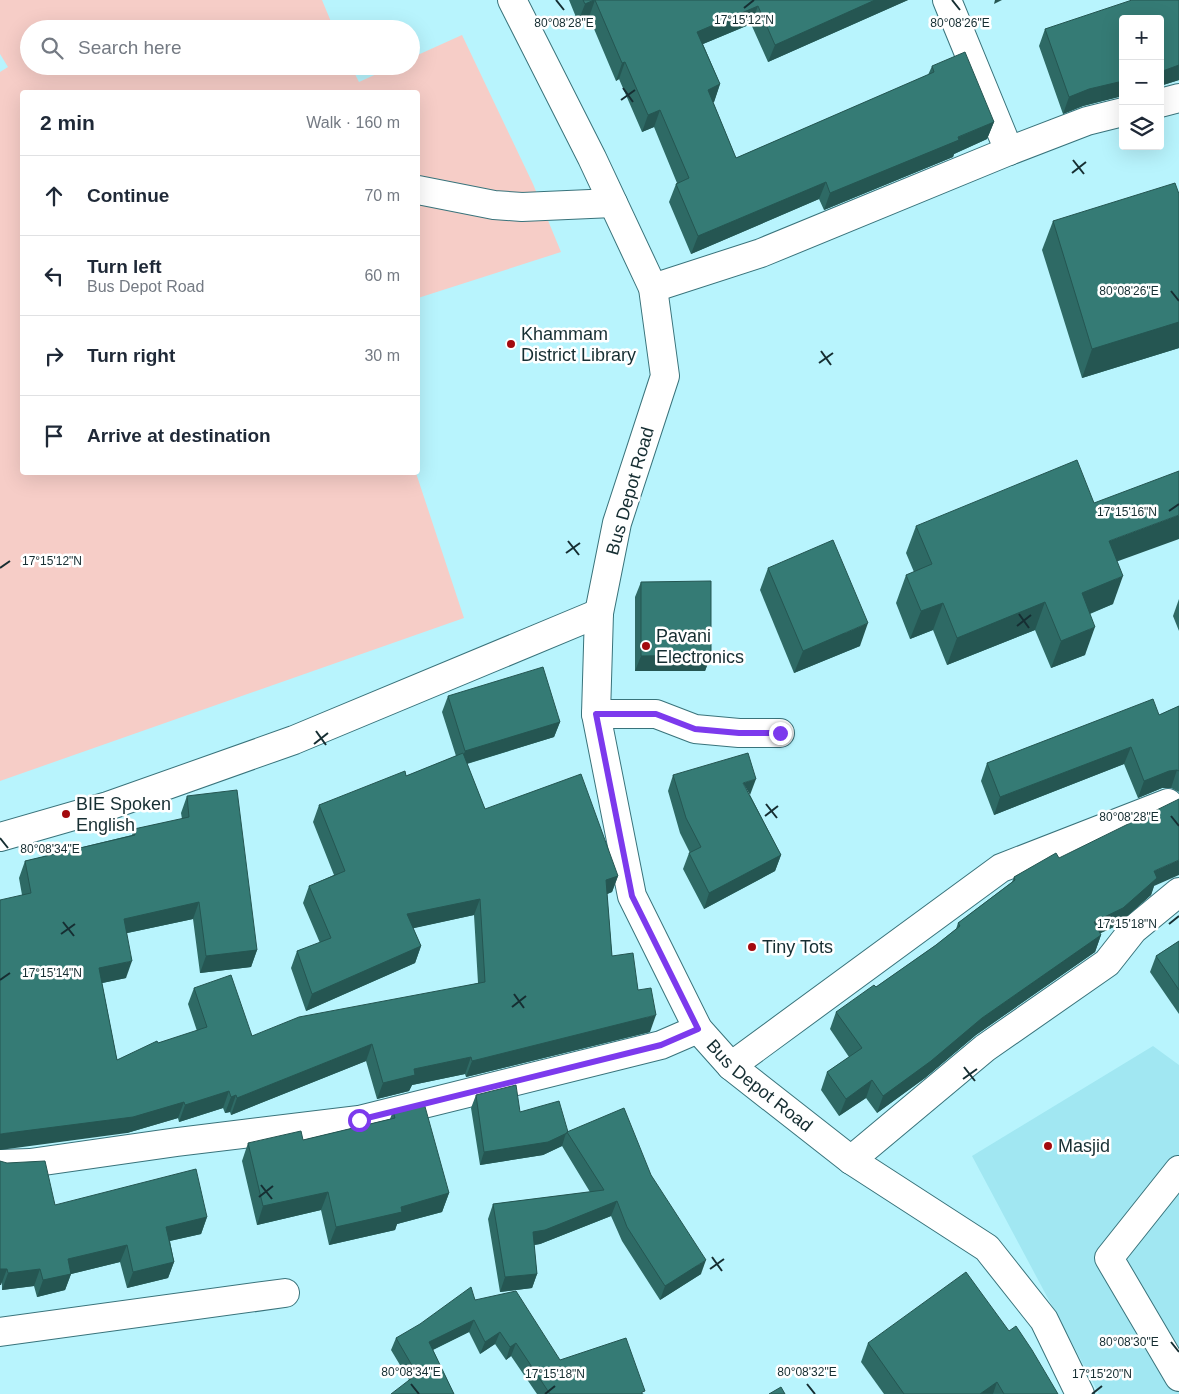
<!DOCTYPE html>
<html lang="en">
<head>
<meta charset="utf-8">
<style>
  body { margin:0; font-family:Arial,sans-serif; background:#f2f2f3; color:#1f2937 }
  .controls { position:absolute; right:15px; top:15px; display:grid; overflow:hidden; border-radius:5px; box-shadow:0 5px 20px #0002 }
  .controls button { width:45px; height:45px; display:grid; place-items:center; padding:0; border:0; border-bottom:1px solid #e0e1e3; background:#fff; color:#1f2937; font:25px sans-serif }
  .stop { position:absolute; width:15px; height:15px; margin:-11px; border:4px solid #7c3aed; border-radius:50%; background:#fff }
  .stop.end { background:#7c3aed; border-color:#fff; box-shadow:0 1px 5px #0008 }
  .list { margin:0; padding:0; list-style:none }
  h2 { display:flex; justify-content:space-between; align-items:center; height:65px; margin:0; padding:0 20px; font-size:21px }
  h2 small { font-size:16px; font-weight:400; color:#747a83 }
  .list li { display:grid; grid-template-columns:32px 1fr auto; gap:15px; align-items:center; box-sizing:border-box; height:80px; padding:0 20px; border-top:1px solid #e0e1e3 }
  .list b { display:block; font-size:19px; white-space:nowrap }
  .list p { margin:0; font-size:16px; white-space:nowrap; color:#747a83 }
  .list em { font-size:16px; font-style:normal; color:#747a83 }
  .icon { flex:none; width:28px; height:28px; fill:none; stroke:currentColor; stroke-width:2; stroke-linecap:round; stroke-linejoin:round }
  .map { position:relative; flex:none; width:1179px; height:1394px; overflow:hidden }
  .search { position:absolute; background:#fff; box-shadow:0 5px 20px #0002; left:20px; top:20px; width:400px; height:55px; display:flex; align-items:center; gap:12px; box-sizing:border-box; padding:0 18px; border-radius:28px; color:#747a83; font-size:19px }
  .panel { position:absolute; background:#fff; box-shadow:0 5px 20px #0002; left:20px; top:90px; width:400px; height:385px; border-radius:5px }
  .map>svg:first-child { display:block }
</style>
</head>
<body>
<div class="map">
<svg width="1179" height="1394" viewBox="0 0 1179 1394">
  <rect width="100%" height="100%" fill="#b8f4fd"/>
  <polygon fill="#a1e7f2" points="1153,1046 1179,1065 1179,1394 1099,1394 972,1156"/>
  <polygon fill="#f6cdc7" points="0,0 322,0 334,29 29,29 29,66 351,66 359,82 394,66 411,66 411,58 462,35 533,184 561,252 418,298 418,92 22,92 22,472 416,473 464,618 0,781 0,72 8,67 0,54"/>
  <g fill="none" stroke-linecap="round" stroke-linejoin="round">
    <defs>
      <g id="minor">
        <path id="s1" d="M512,0L592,158L653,288L665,376L617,523L599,613L596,714L632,896L698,1029L731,1066L851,1160L987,1248L1044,1320L1080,1394"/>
        <polyline points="947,0 1009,151"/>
        <polyline points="1160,103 1179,98"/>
        <polyline points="418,190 494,205 522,207 613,203"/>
        <polyline points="653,288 761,253 1009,151 1087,121 1123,112"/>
        <polyline points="596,714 656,714 695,729 739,733 780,733"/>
        <polyline points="0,837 108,806 294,740 599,613"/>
        <polyline points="731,1066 1001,868 1168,803"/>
        <polyline points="851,1160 985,1048 1107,963 1133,930 1179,892"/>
        <polyline points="0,1164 30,1163 177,1142 359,1120 661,1045 698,1029"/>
        <polyline points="1179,1170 1109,1258 1179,1377"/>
        <polyline points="0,1332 285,1293"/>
      </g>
    </defs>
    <use href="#minor" stroke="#39737b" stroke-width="30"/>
    <use href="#minor" stroke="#fff" stroke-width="28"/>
  </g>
  <g fill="#2e6a65">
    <polygon points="569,0 908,0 768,62 751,24 703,44 720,84 714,102 713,102 736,158 928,75 932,66 994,122 987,139 954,154 953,157 824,210 819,199 691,254 669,202 676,184 677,183 654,127 642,132 619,79 616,81 589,17 578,22"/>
    <polygon points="1179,0 1179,80 1160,86 1083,106 1063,114 1039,46 1045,29"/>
    <polygon points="1179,194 1179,348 1082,378 1042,250 1053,221"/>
    <polygon points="916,526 1117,561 1113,604 1090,614 1085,655 1051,668 1035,630 947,665 933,630 910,639 896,603 906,575 914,572 906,553"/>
    <polygon points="768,568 860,646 794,673 760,590"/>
    <polygon points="641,582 711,655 705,671 635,671 635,597"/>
    <polygon points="1179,599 1179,631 1173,616"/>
    <polygon points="448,696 560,722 554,737 467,764 485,809 618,876 612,892 607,894 612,956 638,990 650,1032 466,1077 465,1074 412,1085 409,1091 377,1099 366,1061 231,1115 230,1112 225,1113 223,1108 179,1122 178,1118 127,1133 22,895 19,878 25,861 132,835 134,829 182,819 181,813 187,796 257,950 251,967 200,973 193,919 127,933 126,978 102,983 117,1060 158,1043 197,1031 188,1004 194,988 252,1036 478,983 474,915 413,928 421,946 415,963 306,1011 291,968 297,951 320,943 303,903 309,886 334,875 313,822 319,805 406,776 456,756 442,712"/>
    <polygon points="1179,706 1179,792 1171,788 1162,788 1138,798 1124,764 994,815 981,781 987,763 1159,715"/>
    <polygon points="673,775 750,795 781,855 775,871 704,909 683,869 689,853 690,853 680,833 668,791"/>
    <polygon points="1059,858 1154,886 1151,895 1116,926 1100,933 1101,935 1095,952 976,1035 925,1078 877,1113 866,1098 839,1116 821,1090 827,1072 849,1057 830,1029 836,1012 876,987 936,945 956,929 958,923 1012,882 1014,877"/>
    <polygon points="1179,941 1179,1014 1150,972 1156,956"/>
    <polygon points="476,1095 520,1112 568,1132 651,1175 701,1274 660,1300 622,1241 611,1216 540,1244 534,1245 537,1274 532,1288 500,1292 488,1219 493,1204 590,1192 562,1146 543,1155 480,1165 471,1108"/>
    <polygon points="393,1111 449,1193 442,1212 397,1224 395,1230 329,1245 321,1210 257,1225 242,1161 248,1143 303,1140 390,1119"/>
    <polygon points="0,1161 55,1205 207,1217 201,1234 170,1241 174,1262 168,1278 127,1288 120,1262 71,1274 65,1290 37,1297 34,1286 2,1290"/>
    <polygon points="475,1300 560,1360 644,1394 537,1394 511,1356 506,1360 495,1344 480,1354 469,1332 433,1350 454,1394 409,1380 391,1350 396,1338"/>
    <polygon points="1009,1331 1058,1394 884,1394 861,1362 868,1343"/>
  </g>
  <g fill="#255652">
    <polygon points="595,0 589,17 578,22 585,4"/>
    <polygon points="875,0 908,0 768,62 775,45"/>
    <polygon points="995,0 1002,0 994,4"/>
    <polygon points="758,6 751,24 691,49 697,32"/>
    <polygon points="625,62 619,79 616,81 622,63"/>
    <polygon points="1179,65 1179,80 1160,86 1160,72"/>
    <polygon points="1123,81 1123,97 1119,97 1083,106 1063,114 1069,97 1089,89"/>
    <polygon points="720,84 714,102 701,107 708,90"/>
    <polygon points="660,110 654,127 642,132 648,115"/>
    <polygon points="994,122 987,139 954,154 953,157 824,210 830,193"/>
    <polygon points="826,182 819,199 691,254 698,236"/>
    <polygon points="1179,322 1179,348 1082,378 1092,349"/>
    <polygon points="1179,515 1179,539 1099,568 1109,541"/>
    <polygon points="1123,576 1113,604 1071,621 1082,593"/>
    <polygon points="1045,602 1035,630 947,665 957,638"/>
    <polygon points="943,603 933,630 910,639 921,611"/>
    <polygon points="868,623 860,646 794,673 803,651"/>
    <polygon points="1095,627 1085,655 1051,668 1061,641"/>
    <polygon points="711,655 705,671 635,671 641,656"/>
    <polygon points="560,722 554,737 459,766 465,751"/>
    <polygon points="1131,747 1124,764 994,815 1000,797"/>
    <polygon points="1177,770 1171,788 1162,788 1138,798 1144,781 1169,771"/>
    <polygon points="756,779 750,795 743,783"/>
    <polygon points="781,855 775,871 704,909 709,893"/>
    <polygon points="1179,860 1179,875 1154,886 1151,895 1116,926 1088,939 1094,922 1154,871"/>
    <polygon points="618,876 612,892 600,897 606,880"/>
    <polygon points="480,899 474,915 401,931 407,914"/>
    <polygon points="199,902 193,919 118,935 124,919"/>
    <polygon points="1101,935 1095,952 976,1035 925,1078 877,1113 883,1096 982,1018"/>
    <polygon points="421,946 415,963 306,1011 312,994"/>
    <polygon points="257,950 251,967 200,973 206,956"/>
    <polygon points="132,961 126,978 93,985 99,968"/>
    <polygon points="656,1015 650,1032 466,1077 472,1061"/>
    <polygon points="372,1044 366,1061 231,1115 237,1098"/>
    <polygon points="471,1057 465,1074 412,1085 409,1091 377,1099 383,1083 414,1069"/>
    <polygon points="872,1080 866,1098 839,1116 846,1099"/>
    <polygon points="229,1091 223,1108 179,1122 185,1105"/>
    <polygon points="236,1095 230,1112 225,1113 231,1097"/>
    <polygon points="184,1102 178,1118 127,1133 0,1150 0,1134"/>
    <polygon points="566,1133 562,1146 543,1155 480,1165 484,1152"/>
    <polygon points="328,1192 321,1210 257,1225 263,1206"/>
    <polygon points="449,1193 442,1212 397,1224 395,1230 329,1245 336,1227 401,1207"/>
    <polygon points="617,1201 611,1216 540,1244 528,1246 533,1232"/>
    <polygon points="207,1217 201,1234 160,1243 166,1227"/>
    <polygon points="127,1245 120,1262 71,1274 65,1290 37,1297 43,1280 68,1259"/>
    <polygon points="706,1260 701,1274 660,1300 665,1286"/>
    <polygon points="174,1262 168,1278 127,1288 133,1272"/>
    <polygon points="0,1269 7,1269 1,1285 0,1285"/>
    <polygon points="40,1269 34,1286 2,1290 8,1273"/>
    <polygon points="537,1274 532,1288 500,1292 505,1277"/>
    <polygon points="474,1320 469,1332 424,1354 429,1342"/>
    <polygon points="500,1332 495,1344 480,1354 485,1342"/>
    <polygon points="516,1343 511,1356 506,1360 510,1347"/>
    <polygon points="997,1382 993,1394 980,1394"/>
  </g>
  <g fill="#357b75" stroke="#255652">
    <polygon points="583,0 594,0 585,4"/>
    <polygon points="595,0 875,0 775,45 758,6 697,32 720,84 708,90 736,158 934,72 932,66 965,52 994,122 958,137 959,140 830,193 826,182 698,236 676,184 689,178 660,110 648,115 625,62 622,63"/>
    <polygon points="1132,0 1179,0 1179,65 1160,72 1160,19 1123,19 1123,81 1089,89 1069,97 1045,29"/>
    <polygon points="1175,183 1179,194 1179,322 1092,349 1053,221"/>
    <polygon points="1077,460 1094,503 1179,471 1179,515 1109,541 1123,576 1082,593 1095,627 1061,641 1045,602 957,638 943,603 921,611 906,575 932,564 916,526"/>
    <polygon points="833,540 868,623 803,651 768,568"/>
    <polygon points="711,581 711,655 641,656 641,582"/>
    <polygon points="543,667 560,722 465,751 448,696"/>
    <polygon points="1153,699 1159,715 1179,706 1179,771 1177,770 1169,771 1144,781 1131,747 1000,797 987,763"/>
    <polygon points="463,753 485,809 581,774 618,876 606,880 612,956 633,953 638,990 651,988 656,1015 472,1061 471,1057 414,1069 415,1075 383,1083 372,1044 237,1098 236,1095 231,1097 229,1091 185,1105 184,1102 133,1117 0,1134 0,900 31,893 25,861 135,835 134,829 189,817 187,796 237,790 257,950 206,956 199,902 124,919 132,961 99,968 117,1060 157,1041 158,1043 207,1027 194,988 231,975 252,1036 299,1017 485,982 480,899 407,914 421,946 312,994 297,951 331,938 309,886 345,871 319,805 405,771 406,776"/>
    <polygon points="748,753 756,779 743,783 781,855 709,893 689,853 701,847 686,818 673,775"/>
    <polygon points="1179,799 1179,860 1154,871 1157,878 1123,908 1094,922 1101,935 982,1018 931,1061 883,1096 872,1080 846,1099 827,1072 862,1048 836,1012 874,985 876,987 936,945 960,926 958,923 1015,880 1014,877 1056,853 1059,858"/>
    <polygon points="1179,941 1179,990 1156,956"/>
    <polygon points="516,1085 520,1112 559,1101 568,1132 567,1132 567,1133 548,1142 484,1152 476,1095"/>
    <polygon points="424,1103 449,1193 401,1207 402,1212 336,1227 328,1192 263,1206 248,1143 301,1131 303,1140 395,1118 393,1111"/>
    <polygon points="624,1108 651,1175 706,1260 665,1286 627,1227 617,1201 545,1230 533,1232 537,1274 505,1277 493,1204 604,1190 567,1132"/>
    <polygon points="0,1161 7,1163 45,1161 55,1205 196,1169 207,1217 166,1227 174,1262 133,1272 127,1245 68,1259 71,1274 43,1280 40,1269 8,1273 7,1269 0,1269"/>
    <polygon points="966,1272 1009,1331 1016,1326 1032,1350 1058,1394 1004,1394 997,1382 980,1394 904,1394 868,1343"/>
    <polygon points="471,1287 475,1300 516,1291 560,1360 626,1338 645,1391 642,1392 642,1394 550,1394 516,1343 510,1347 500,1332 485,1342 474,1320 429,1342 454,1394 391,1394 417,1374 396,1338 420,1324"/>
    <polygon points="781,1387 785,1394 769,1394"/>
  </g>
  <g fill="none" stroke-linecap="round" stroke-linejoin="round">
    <polyline stroke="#7c3aed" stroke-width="6" points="359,1120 661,1045 698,1029 632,896 596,714 656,714 695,729 739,733 780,733"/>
  </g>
  <path fill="none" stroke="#162e32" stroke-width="2" d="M556,0L564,10M952,0L960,10M744,8L754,0M623,88L633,102M621,100L635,90M1073,160L1084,174M1072,173L1086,162M1171,291L1179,301M821,351L831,365M819,363L833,353M1169,511L1179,504M568,541L579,555M566,553L580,543M0,568L10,561M1019,614L1029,628M1017,626L1031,615M316,731L326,745M314,744L328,733M766,804L777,818M765,816L778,806M1171,816L1179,826M0,838L8,848M63,922L74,936M1169,924L1179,916M61,934L75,924M0,980L10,973M514,994L524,1008M512,1007L526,996M964,1067L975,1081M963,1079L977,1069M261,1185L272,1199M259,1197L273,1186M712,1257L722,1271M710,1269L724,1259M1171,1342L1179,1352M411,1384L419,1394M807,1384L815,1394M545,1394L555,1386M1092,1394L1102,1386"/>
  <g fill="#a30a0e" stroke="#fff" stroke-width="2">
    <circle cx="511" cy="344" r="5"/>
    <circle cx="646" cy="646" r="5"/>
    <circle cx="66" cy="814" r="5"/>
    <circle cx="752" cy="947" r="5"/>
    <circle cx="1048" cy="1146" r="5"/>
  </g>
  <g text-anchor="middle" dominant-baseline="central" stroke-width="5" stroke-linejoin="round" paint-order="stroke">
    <g font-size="18" fill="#162e32" stroke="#fff" text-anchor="start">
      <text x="521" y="334">Khammam<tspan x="521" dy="21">District Library</tspan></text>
      <text x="656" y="636">Pavani<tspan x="656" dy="21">Electronics</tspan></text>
      <text x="76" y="804">BIE Spoken<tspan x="76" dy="21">English</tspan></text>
      <text x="762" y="947">Tiny Tots</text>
      <text x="1058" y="1146">Masjid</text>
    </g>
    <g font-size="18" fill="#162e32" stroke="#fff">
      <text transform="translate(630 491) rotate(-74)">Bus Depot Road</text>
      <text stroke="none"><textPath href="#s1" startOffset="1175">Bus Depot Road</textPath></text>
    </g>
  </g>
  <g font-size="12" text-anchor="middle" fill="#162e32" stroke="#fff" stroke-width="5" stroke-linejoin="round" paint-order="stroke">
    <text x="744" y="24">17°15'12"N</text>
    <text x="564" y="27">80°08'28"E</text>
    <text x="960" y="27">80°08'26"E</text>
    <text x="1129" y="295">80°08'26"E</text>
    <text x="1127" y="516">17°15'16"N</text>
    <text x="52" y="565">17°15'12"N</text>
    <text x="1129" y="821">80°08'28"E</text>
    <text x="50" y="853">80°08'34"E</text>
    <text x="1127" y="928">17°15'18"N</text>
    <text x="52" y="977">17°15'14"N</text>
    <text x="1129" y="1346">80°08'30"E</text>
    <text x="411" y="1376">80°08'34"E</text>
    <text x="807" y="1376">80°08'32"E</text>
    <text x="555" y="1378">17°15'18"N</text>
    <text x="1102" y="1378">17°15'20"N</text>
  </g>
</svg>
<div class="controls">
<button>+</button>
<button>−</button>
<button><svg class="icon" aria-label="layers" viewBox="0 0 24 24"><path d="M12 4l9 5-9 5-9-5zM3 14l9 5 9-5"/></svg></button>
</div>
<div class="stop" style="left:359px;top:1120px"></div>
<div class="stop end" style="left:780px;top:733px"></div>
<div class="search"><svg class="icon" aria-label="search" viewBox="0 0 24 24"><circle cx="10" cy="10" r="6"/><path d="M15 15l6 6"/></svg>Search here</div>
<section class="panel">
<h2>2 min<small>Walk · 160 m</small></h2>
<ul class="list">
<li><svg class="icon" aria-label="ahead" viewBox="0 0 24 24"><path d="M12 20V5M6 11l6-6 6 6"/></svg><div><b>Continue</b></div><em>70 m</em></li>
<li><svg class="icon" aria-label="left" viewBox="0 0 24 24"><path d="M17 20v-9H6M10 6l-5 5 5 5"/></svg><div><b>Turn left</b><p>Bus Depot Road</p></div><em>60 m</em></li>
<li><svg class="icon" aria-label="right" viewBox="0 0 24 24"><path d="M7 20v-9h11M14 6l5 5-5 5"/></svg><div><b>Turn right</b></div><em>30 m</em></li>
<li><svg class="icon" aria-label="arrive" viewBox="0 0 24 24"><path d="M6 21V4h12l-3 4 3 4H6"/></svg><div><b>Arrive at destination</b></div></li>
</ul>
</section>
</div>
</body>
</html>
